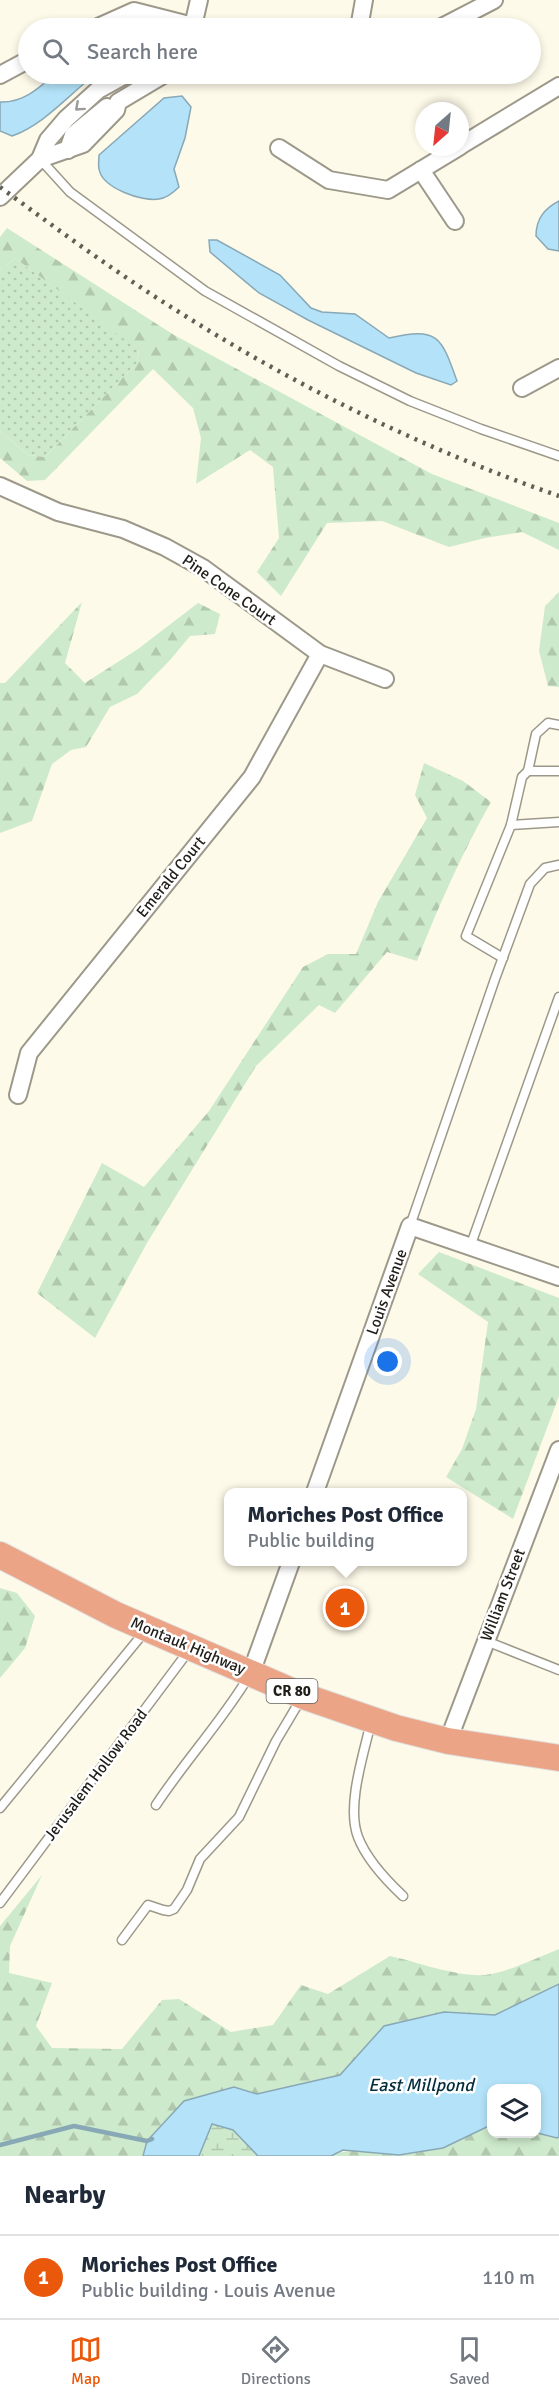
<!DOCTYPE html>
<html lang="en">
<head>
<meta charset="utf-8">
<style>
  body { margin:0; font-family:Signika,sans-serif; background:#f6f6f7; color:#1f2937 }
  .controls { position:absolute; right:18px; bottom:18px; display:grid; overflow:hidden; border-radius:12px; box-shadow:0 3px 9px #0003 }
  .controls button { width:54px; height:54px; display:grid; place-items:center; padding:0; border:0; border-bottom:2px solid #e0e1e3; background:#fff; color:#1f2937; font:30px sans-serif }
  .compass { position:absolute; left:415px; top:102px; width:54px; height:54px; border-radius:50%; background:#fff; box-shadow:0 3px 9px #0003; rotate:207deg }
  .you { position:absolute; left:388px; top:1362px; width:21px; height:21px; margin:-15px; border:4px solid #fff; border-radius:50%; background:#1a73e8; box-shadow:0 0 0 9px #1a73e833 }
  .badge { display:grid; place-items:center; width:39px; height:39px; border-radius:50%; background:#ea580c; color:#fff; font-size:20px; font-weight:700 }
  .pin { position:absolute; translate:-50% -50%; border:3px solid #fff; box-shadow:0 2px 6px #0006 }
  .popup { position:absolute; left:224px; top:1488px; width:243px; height:78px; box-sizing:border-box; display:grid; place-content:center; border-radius:12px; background:#fff; filter:drop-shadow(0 2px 4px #0005); font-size:20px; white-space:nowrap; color:#747a83 }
  .popup b { font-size:22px; color:#1f2937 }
  .popup::after { content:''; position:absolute; left:50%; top:100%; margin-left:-12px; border:12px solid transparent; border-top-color:#fff }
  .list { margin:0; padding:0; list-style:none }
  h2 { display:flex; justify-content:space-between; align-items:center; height:78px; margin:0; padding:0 24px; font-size:26px }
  h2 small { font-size:20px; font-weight:400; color:#747a83 }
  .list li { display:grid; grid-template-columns:39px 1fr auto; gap:18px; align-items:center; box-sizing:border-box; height:84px; padding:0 24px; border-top:2px solid #e0e1e3 }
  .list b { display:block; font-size:22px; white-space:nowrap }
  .list p { margin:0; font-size:20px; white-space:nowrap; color:#747a83 }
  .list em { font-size:20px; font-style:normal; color:#747a83 }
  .icon { flex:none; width:33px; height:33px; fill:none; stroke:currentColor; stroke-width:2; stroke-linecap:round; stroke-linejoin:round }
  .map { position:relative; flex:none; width:559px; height:2156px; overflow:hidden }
  .search { position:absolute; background:#fff; box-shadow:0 3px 9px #0003; left:18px; right:18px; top:18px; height:66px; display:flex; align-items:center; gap:15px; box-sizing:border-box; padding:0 21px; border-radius:33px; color:#747a83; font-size:22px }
  .sheet { height:162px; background:#fff }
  nav { display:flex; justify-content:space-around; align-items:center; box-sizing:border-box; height:84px; border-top:2px solid #e0e1e3; background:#fff; font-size:16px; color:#747a83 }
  nav a { display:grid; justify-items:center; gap:3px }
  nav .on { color:#ea580c }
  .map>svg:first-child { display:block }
</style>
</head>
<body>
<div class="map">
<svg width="559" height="2156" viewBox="0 0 559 2156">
  <defs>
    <pattern id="grass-dots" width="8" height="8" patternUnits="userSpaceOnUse" patternTransform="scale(1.5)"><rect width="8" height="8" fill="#ceeacc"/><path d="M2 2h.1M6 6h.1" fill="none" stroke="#b1c8ae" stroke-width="1.8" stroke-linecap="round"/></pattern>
    <pattern id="forest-firs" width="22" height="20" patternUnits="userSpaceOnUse" patternTransform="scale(1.5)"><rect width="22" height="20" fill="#ceeacc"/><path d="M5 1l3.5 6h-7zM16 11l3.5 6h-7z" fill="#b1c8ae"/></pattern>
    <pattern id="wetland-marsh" width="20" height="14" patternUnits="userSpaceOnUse" patternTransform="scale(1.5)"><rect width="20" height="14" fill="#ceeacc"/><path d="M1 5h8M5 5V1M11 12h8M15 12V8" fill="none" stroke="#b1c8ae"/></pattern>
  </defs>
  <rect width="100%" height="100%" fill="#fefae9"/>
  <polygon fill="url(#grass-dots)" points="15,258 139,349 137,363 45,457 28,455 0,431 0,271"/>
  <g fill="url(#forest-firs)">
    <polygon points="7,228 174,335 432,474 559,523 559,550 522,532 485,538 449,547 382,521 327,523 281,596 257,572 279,538 273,467 250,450 196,484 201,438 193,408 153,369 45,480 27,481 0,458 0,431 28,455 45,457 137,363 139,350 15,258 0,271 0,237"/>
    <polygon points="559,592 559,687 548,686 539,651 545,606"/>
    <polygon points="82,602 65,663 85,683 138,649 198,603 220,614 215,634 190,636 171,659 137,694 110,707 86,747 71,750 52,764 32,821 0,833 0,683 5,683"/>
    <path d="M424,763L463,781L491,802C462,853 438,907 417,961L387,952L335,1013L319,1005L256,1066L147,1243L95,1338L37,1293L102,1163L144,1187L209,1111L303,967L328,954H356L378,902L427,818L415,795Z"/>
    <polygon points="439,1252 559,1298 559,1396 513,1519 446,1477 462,1449 476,1409 488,1322 418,1274"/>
    <polygon points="0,1588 17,1593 35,1616 25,1648 0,1678"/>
    <path d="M42,1875L10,1946L9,1973L52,1983L36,2026L52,2048L122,2049L162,2000L179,1999L231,2032L273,2025L301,1985L328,1994L390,1956C418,1962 456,1977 485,1975C506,1973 539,1957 559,1949V1984L495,2015L444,2012L384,2026L340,2075L257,2094L234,2087L147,2141L143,2156H0V1926Z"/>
    <path d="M491,2125L492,2134L537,2133L557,2138L559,2137V2156H331C352,2145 376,2156 399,2155C433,2153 461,2139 491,2125Z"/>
  </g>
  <polygon fill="url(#wetland-marsh)" points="212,2123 233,2130 258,2156 199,2156"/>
  <g fill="#b4e3f9" stroke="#88a8b6" stroke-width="1.5">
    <path d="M55,74H96C69,94 44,125 12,136L0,131V102C23,103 39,88 55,74Z"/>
    <path d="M182,96L191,107L185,138L174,169L179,187C173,193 167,198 159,199C142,202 102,188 99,169C98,165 99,159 99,155L164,98Z"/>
    <path d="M559,201V251L548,249L536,236C536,219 544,209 559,201Z"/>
    <path d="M209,240H217L280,275L311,308L322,312L355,314L389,338C438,327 441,336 457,381L451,385L416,373L308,320L259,293L210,252Z"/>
    <polygon points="559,1984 559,2137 557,2138 537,2133 536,2088 492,2088 491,2125 443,2148 399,2155 343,2150 331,2156 258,2156 233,2130 212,2124 199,2156 143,2156 147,2141 184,2101 234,2087 257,2094 340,2075 384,2026 444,2012 495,2015"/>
  </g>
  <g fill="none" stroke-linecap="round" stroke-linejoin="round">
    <polyline stroke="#88a8b6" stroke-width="4.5" points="0,2145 74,2126 147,2141 152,2139"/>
    <defs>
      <g id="lane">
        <polyline points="40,159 70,192 205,291 339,366 410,401 481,429 559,456"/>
        <polyline points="528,771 559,771"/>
        <polyline points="511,825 559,822"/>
        <polyline points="503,958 466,936 511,825 522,777 528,771 536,734 548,723 559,725"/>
        <polyline points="410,1226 495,979 530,884 545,868 559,865"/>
        <polyline points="470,1247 559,997"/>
        <polyline points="486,1641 559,1670"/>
        <path d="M371,1722C364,1753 346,1806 358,1837C366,1858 387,1881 403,1896"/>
        <path d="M156,1805C185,1761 222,1721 249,1676"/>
        <polyline points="0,1808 146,1630"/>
        <polyline points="0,1903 190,1649"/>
        <polyline points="122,1940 148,1905 163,1910 169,1911 174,1909 187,1890 200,1859 239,1817 276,1741 301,1699"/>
      </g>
      <g id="street">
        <polyline points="193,26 199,0"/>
        <polyline points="96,28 134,11 193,26 193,28"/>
        <polyline points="359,28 364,0"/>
        <polyline points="440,28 494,0"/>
        <polyline points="0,75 28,60"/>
        <polyline points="460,146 559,86"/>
        <polyline points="279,148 329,180 388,190 459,147"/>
        <polyline points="68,150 73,135 107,107"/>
        <polyline points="40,159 83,144 116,110 118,102 165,74"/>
        <polyline points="421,170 455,221"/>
        <polyline points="0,197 40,159 48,140 66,119 98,90 127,74"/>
        <polyline points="522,388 559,368"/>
        <polyline points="0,486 58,512 123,529 165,547 203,568 320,654 385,679"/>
        <polyline points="18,1095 29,1053 252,777 320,654"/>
        <polyline points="315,1492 410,1226 559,1277"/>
        <polyline points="251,1673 291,1562"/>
        <polyline points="448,1741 559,1450"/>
      </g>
      <polyline id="primary" points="0,1555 116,1615 303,1696 396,1728 448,1741 559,1758"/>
    </defs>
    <use href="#lane" stroke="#9d998a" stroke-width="11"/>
    <use href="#street" stroke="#9d998a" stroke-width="20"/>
    <use href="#primary" stroke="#e0e0df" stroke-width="28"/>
    <use href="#lane" stroke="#fff" stroke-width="8"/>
    <use href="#street" stroke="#fff" stroke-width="16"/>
    <use href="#primary" stroke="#eca487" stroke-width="26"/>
    <path stroke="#615f55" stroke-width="4.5" stroke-dasharray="3 6" stroke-linecap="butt" d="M0,187C61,232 122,277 187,317C303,390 429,451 559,496"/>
  </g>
  <defs><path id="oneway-chevron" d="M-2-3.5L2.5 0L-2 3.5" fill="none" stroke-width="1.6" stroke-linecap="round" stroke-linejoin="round" transform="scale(1.5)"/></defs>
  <use stroke="#9b9a97" href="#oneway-chevron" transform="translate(79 107) rotate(138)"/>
  <g text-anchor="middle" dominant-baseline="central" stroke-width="5" stroke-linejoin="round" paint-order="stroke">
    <rect fill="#fff" stroke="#63625d" stroke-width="1.5" x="266.5" y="1679" width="51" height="24" rx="4.5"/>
    <g font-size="15" font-weight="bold" fill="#201e18">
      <text x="292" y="1691">CR 80</text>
    </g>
    <g font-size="16" fill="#201e18" stroke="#fff">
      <text transform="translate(229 590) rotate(35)">Pine Cone Court</text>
      <text transform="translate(171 877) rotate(-51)">Emerald Court</text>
      <text transform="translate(387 1292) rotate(-70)">Louis Avenue</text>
      <text transform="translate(503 1595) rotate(-69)">William Street</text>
      <text transform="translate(188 1646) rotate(23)">Montauk Highway</text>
      <text transform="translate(96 1775) rotate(-53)">Jerusalem Hollow Road</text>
    </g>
    <g font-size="18" font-style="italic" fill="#032d3d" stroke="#fff">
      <text x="421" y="2085">East Millpond</text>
    </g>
  </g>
</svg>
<div class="controls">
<button><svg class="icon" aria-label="layers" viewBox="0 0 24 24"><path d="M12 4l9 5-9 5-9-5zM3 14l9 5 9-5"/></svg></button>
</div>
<svg class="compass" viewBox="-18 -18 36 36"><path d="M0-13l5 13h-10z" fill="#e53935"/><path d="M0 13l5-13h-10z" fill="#747a83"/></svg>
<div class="you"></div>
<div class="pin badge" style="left:345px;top:1608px">1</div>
<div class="popup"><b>Moriches Post Office</b>Public building</div>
<div class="search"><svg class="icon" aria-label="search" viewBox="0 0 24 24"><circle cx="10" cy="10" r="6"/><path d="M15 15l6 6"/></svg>Search here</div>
</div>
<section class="sheet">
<h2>Nearby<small></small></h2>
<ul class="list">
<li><span class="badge">1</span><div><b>Moriches Post Office</b><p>Public building · Louis Avenue</p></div><em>110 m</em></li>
</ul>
</section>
<nav>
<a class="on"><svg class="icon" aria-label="map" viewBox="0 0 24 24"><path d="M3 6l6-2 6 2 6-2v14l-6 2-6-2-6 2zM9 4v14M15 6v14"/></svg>Map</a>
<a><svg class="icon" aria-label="directions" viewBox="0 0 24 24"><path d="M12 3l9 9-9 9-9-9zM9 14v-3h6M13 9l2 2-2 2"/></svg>Directions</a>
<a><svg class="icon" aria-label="saved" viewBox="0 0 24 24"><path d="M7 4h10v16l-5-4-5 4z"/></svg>Saved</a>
</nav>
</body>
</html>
